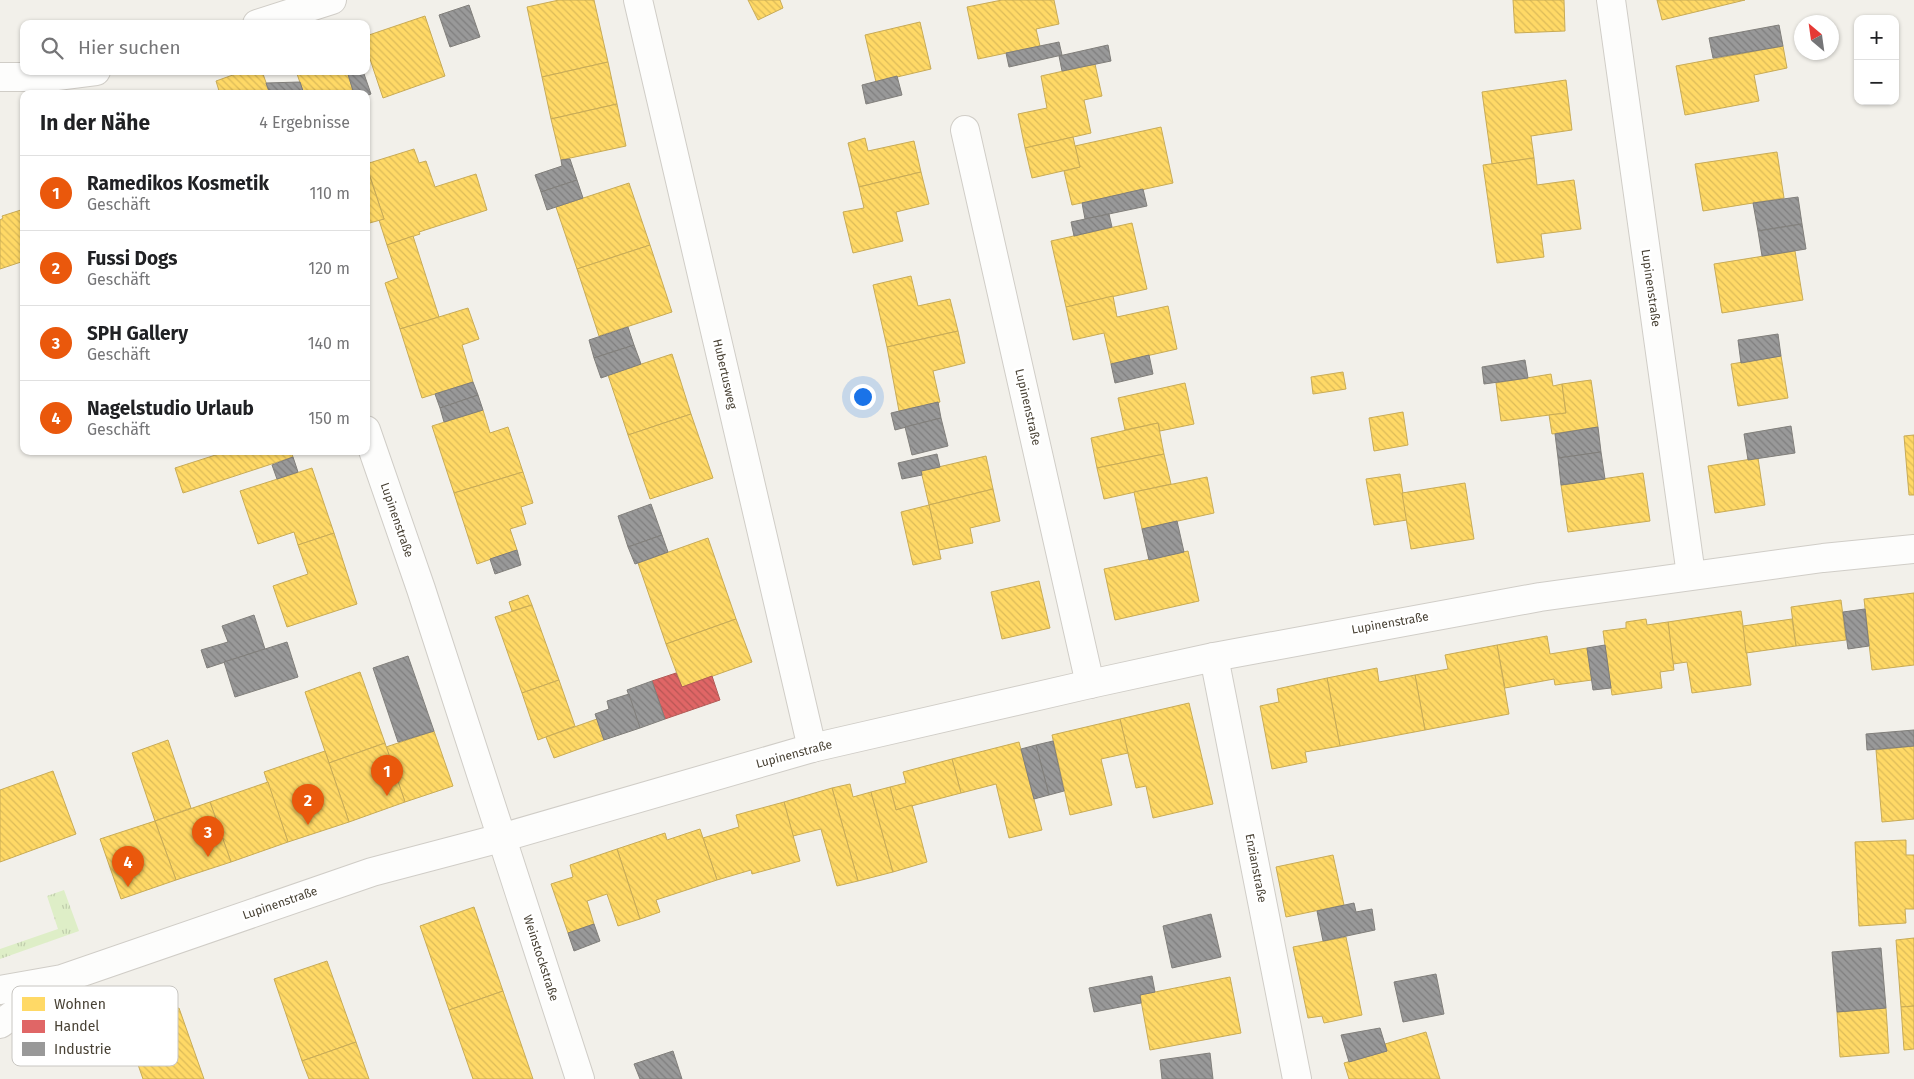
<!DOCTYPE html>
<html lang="de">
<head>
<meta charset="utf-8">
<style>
  body { margin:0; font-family:"Fira Sans",sans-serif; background:#f2f2f2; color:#202124 }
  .controls { position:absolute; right:15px; top:15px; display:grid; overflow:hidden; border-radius:10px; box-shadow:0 1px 4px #0004 }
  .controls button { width:45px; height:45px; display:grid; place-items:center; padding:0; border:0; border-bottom:1px solid #e0e0e0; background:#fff; color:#202124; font:25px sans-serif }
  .compass { position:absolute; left:1794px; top:15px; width:45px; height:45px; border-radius:50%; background:#fff; box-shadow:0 1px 4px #0004; rotate:331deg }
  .you { position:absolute; left:862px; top:396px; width:18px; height:18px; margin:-12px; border:4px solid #fff; border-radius:50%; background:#1a73e8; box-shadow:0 0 0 8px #1a73e833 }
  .badge { display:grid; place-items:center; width:32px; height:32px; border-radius:50%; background:#ea580c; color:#fff; font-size:16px; font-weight:700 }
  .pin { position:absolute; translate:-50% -41px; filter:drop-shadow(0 1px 2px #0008) }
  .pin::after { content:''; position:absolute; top:26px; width:18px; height:15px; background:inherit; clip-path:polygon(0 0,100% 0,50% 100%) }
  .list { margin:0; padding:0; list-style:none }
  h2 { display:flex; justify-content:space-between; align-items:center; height:65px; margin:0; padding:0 20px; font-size:21px }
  h2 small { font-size:16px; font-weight:400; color:#757577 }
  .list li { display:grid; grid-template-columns:32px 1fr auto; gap:15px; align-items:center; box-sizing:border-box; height:75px; padding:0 20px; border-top:1px solid #e0e0e0 }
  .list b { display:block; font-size:19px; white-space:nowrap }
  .list p { margin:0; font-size:16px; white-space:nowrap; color:#757577 }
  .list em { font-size:16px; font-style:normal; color:#757577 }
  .icon { flex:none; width:28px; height:28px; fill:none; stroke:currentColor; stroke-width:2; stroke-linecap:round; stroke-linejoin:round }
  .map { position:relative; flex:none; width:1914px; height:1079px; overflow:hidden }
  .search { position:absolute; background:#fff; box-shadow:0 1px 4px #0004; left:20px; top:20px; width:350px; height:55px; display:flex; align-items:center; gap:12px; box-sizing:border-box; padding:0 18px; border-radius:10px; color:#757577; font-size:19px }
  .panel { position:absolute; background:#fff; box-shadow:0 1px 4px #0004; left:20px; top:90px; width:350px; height:365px; border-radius:10px }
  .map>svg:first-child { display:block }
</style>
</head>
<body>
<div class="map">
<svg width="1914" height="1079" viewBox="0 0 1914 1079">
  <defs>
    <pattern id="grass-tufts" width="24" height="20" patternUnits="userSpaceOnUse" patternTransform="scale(1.25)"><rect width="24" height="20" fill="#deeec7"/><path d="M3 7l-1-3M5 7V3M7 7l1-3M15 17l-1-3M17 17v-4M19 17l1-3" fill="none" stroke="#c0cdac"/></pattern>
    <pattern id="homes-back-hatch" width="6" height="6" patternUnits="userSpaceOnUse" patternTransform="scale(1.25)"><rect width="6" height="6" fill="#ffd966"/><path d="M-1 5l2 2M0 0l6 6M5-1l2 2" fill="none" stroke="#dcbb59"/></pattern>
    <pattern id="shops-back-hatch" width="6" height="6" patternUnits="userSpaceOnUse" patternTransform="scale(1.25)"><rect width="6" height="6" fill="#e06666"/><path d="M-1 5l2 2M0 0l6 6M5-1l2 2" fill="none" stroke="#b85655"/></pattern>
    <pattern id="industry-back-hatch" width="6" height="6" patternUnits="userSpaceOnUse" patternTransform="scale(1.25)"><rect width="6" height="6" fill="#999"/><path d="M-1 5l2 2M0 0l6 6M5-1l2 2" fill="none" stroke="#7f7e7e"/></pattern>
  </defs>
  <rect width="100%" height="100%" fill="#f2f0ea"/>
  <polygon fill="url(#grass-tufts)" points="64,890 79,931 0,959 0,949 58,929 47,896"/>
  <g fill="url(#homes-back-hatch)" stroke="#c8ab57">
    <polygon points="559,0 594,0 608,62 542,77 527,7"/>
    <polygon points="748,0 780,0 783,8 758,20"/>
    <polygon points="1002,0 1054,0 1059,24 1036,29 1040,46 978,59 967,7"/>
    <polygon points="1513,0 1564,0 1565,31 1515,33"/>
    <polygon points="1657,0 1745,0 1662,20"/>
    <polygon points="425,16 445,76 383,98 366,47 366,36"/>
    <polygon points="920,22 931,69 876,82 865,35"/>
    <polygon points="1783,46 1787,68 1754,75 1759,101 1685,115 1676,66"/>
    <polygon points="608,62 617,104 551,119 542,77"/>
    <polygon points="1095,64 1102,96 1084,100 1091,133 1025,148 1018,114 1047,108 1041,76"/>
    <polygon points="244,71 262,71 270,94 220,94 216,81"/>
    <polygon points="296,71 347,71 354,94 304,94"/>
    <polygon points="1566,80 1572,130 1531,136 1534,158 1492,164 1482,92"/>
    <polygon points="617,104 626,146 561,160 551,119"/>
    <polygon points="1161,127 1173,183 1072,205 1064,171 1080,167 1075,146"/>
    <polygon points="1073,137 1080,167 1032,178 1025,148"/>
    <polygon points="865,138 868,151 914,141 921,172 859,187 848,143"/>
    <polygon points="414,149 419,163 426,161 435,187 476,174 487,210 419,232 420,234 387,245 379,220 384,219 366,164"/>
    <polygon points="1777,152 1784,198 1703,211 1695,164"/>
    <polygon points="1534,158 1537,185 1574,180 1581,229 1541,234 1544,257 1497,263 1483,165"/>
    <polygon points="366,165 384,219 366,224"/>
    <polygon points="921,172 929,204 896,212 903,241 853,253 843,212 864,208 859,187"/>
    <polygon points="629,183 650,245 577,269 556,207"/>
    <polygon points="24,209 24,261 0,269 0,220 3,218 2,216"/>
    <polygon points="1132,223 1147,289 1066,307 1051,241"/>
    <polygon points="413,236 439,317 400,329 385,283 398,278 387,245"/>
    <polygon points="650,245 672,312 599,336 577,269"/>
    <polygon points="1795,251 1803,300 1722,313 1714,264"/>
    <polygon points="911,276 918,306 950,299 958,331 887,347 873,285"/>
    <polygon points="1113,296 1117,317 1168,306 1177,349 1111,364 1104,333 1073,340 1066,307"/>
    <polygon points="468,308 479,339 462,345 473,382 422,398 400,329"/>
    <polygon points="958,331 965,363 933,371 940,402 899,411 887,347"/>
    <polygon points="672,354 691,414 628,435 608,375"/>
    <polygon points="1781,356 1788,398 1738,406 1731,364"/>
    <polygon points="1343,372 1346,389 1313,394 1311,377"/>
    <polygon points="1551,374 1553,386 1562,384 1566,413 1501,421 1496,383"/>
    <polygon points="1591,380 1598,427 1552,434 1549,415 1566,413 1562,384"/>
    <polygon points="1185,383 1194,424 1160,431 1158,423 1125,430 1118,398"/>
    <polygon points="483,410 490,433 508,427 523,472 454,493 432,426"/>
    <polygon points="1403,412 1408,445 1374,451 1369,418"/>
    <polygon points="691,414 713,478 650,499 628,435"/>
    <polygon points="1158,423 1164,454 1097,468 1091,438"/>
    <polygon points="1914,435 1914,495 1909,495 1904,436"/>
    <polygon points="228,451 291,451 293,457 183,493 175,468"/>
    <polygon points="1164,454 1171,484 1104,499 1097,468"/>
    <polygon points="986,456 993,489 929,505 921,471"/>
    <polygon points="1758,458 1765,505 1715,513 1708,466"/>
    <polygon points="312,468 334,533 298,545 294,532 258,544 240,491"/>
    <polygon points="523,472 533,503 521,507 526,524 510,529 517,550 477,564 454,493"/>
    <polygon points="1643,473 1650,521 1568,532 1561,485"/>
    <polygon points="1400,474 1407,520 1374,525 1366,479"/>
    <polygon points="1207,477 1214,513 1142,529 1134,492"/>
    <polygon points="1465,483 1474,539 1411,549 1402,493"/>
    <polygon points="993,489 1000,521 970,528 973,543 939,550 929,505"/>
    <polygon points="929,505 941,559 913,565 901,512"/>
    <polygon points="334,533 357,604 287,627 273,586 308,574 298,545"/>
    <polygon points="708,538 736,619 666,644 638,563"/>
    <polygon points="1188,551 1199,601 1115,620 1104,569"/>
    <polygon points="1039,581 1050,628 1002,639 991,592"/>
    <polygon points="1914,593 1914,665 1872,670 1864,599"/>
    <polygon points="528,595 532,605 512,611 509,602"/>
    <polygon points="1841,600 1846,640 1796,646 1791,607"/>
    <polygon points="532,605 559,680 522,693 495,617"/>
    <polygon points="1741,611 1751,685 1692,693 1687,662 1673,664 1668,622"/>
    <polygon points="736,619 752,662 682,687 666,644"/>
    <polygon points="1646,619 1647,625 1668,622 1674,670 1660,672 1662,688 1612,695 1603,631 1626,628 1626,622"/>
    <polygon points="1792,619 1796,646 1746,653 1743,626"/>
    <polygon points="1547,636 1550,654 1587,648 1592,680 1555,685 1554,679 1505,688 1497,645"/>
    <polygon points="1497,645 1509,714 1425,730 1415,675 1448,669 1445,655"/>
    <polygon points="1377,668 1379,682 1415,675 1425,730 1340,746 1327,678"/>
    <polygon points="360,672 385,743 329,763 305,692"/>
    <polygon points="1327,678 1340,746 1305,752 1307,762 1272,769 1260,706 1279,702 1277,689"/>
    <polygon points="559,680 575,726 538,740 522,693"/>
    <polygon points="1189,703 1213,804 1153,818 1146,786 1136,788 1120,719"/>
    <polygon points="597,719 604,740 554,758 546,737"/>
    <polygon points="1120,719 1128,753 1101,759 1112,805 1070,815 1052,735"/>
    <polygon points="434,731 453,786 405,802 386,747"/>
    <polygon points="168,740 191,808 155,821 132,753"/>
    <polygon points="1019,742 1042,830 1009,838 996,784 961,793 952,759"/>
    <polygon points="385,743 405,802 349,822 329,763"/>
    <polygon points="1914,746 1914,819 1882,822 1876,750"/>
    <polygon points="325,751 349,822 288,842 264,772"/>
    <polygon points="952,759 961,793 896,810 890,787 906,783 903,772"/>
    <polygon points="53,771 76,834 0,862 0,790"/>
    <polygon points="268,782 288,842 231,862 210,802"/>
    <polygon points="850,784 853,797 871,792 893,872 858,881 832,788"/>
    <polygon points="890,787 896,810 912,805 927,862 893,872 871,792"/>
    <polygon points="832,788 858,881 837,886 821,829 793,836 784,802"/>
    <polygon points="210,802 231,862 176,880 155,821"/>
    <polygon points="784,802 800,861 752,874 751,870 717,880 703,838 739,827 736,815"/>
    <polygon points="155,821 176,880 121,899 100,839"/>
    <polygon points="700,829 717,880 656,900 660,912 640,919 617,849 665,833 667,840"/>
    <polygon points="1906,840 1906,855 1914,855 1914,909 1905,909 1906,923 1859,926 1855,842"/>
    <polygon points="617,849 640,919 618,926 607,894 587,901 594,924 568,933 551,884 573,877 570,865"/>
    <polygon points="1333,855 1344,905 1286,917 1276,867"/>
    <polygon points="474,907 503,991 449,1010 420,926"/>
    <polygon points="1346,937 1362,1015 1324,1023 1322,1016 1308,1018 1293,947"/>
    <polygon points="1914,938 1914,1006 1901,1007 1896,940"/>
    <polygon points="327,961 356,1042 302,1061 274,979"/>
    <polygon points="1230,977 1241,1033 1150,1050 1140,995"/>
    <polygon points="503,991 533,1079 473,1079 449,1010"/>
    <polygon points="1914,1006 1914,1049 1904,1050 1901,1007"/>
    <polygon points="179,1008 204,1079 143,1079 125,1027"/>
    <polygon points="1886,1008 1889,1053 1840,1057 1837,1012"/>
    <polygon points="1426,1032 1440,1079 1349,1079 1344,1063 1387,1051 1385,1044"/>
    <polygon points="356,1042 369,1079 309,1079 302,1061"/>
  </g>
  <polygon fill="url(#shops-back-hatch)" stroke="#b25b57" points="676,673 682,687 712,676 720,700 665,719 652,681"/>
  <g fill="url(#industry-back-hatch)" stroke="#817f7b">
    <polygon points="469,5 480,37 450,47 439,15"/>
    <polygon points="1779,25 1783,46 1713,58 1709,38"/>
    <polygon points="1059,42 1062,55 1009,67 1006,53"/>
    <polygon points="1108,45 1111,61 1062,71 1059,56"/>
    <polygon points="347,71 363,71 371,94 366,96 366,94 354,94"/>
    <polygon points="897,76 902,95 866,104 862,85"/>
    <polygon points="300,82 304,94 270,94 266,83"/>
    <polygon points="570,159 577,180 541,192 535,175 562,166 561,160"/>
    <polygon points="577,180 583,198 547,210 541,192"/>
    <polygon points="1143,189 1147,206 1085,219 1082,203"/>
    <polygon points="1798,197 1802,224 1758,231 1753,203"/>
    <polygon points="1109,214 1112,227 1074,236 1071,222"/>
    <polygon points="1802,224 1806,249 1762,256 1758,231"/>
    <polygon points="628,327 634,345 594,358 589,340"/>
    <polygon points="1778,334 1781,356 1741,363 1738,340"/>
    <polygon points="634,345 641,364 601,378 594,358"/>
    <polygon points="1149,355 1153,374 1115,383 1111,364"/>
    <polygon points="1525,360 1528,378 1484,384 1482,367"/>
    <polygon points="473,382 478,395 440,408 435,394"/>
    <polygon points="478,395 483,410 444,422 440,408"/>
    <polygon points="938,402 941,418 895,430 891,413"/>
    <polygon points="941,418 948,446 912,455 905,427"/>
    <polygon points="1791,426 1795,453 1748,460 1744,434"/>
    <polygon points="1598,427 1601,452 1558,458 1555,434"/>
    <polygon points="1601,452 1605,479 1561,485 1558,458"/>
    <polygon points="937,454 940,467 921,471 922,475 902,479 898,463"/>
    <polygon points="293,457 298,472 277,479 272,465"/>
    <polygon points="651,504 662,535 628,547 618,516"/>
    <polygon points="1177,521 1184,552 1149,560 1142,529"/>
    <polygon points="662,535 668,552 635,564 628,547"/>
    <polygon points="517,550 521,565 495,574 490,559"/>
    <polygon points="1865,609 1869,646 1848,649 1843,612"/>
    <polygon points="254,615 265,649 207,668 201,650 228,642 222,626"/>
    <polygon points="287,642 298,677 235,697 224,662"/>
    <polygon points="1605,645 1611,688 1593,690 1587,648"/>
    <polygon points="408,656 434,731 398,742 373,668"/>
    <polygon points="652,681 665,719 640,728 627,690"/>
    <polygon points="629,694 640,728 604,740 595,714 609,709 607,701"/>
    <polygon points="1914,730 1914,746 1867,750 1866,734"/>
    <polygon points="1053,741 1064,791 1049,795 1036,745"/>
    <polygon points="1036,745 1049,795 1034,799 1021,749"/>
    <polygon points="1354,903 1356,912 1372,909 1375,930 1323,941 1317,911"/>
    <polygon points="1211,914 1221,957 1172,968 1163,926"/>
    <polygon points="594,924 600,941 574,951 568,933"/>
    <polygon points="1881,948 1886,1008 1837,1012 1832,952"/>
    <polygon points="1436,974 1444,1014 1403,1022 1394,982"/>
    <polygon points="1152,976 1155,992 1140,995 1141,1003 1094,1012 1089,988"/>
    <polygon points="1380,1028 1387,1051 1349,1062 1341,1035"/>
    <polygon points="673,1051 682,1079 640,1079 634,1064"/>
    <polygon points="1210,1053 1213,1079 1162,1079 1160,1060"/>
  </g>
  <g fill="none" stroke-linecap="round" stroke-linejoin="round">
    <defs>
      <g id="minor">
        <polyline points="638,0 812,748"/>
        <polyline points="1611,0 1691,575"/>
        <polyline points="257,24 332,0"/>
        <polyline points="0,77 49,77 96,71"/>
        <polyline points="965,130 1090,684"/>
        <polyline points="366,430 421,589 580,1079"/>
        <polyline points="1214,657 1297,1079"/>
        <polyline points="0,990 62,979 372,872 501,838 812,748 1090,684 1214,657 1540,597 1823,558 1914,549"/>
        <polyline points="0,1024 57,983"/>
      </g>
    </defs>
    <use href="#minor" stroke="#d0cdc7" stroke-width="30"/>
    <use href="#minor" stroke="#fdfdfc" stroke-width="28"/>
  </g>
  <g text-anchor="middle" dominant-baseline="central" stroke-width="5" stroke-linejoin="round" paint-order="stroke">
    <g font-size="12" fill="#484134" stroke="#fff">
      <text transform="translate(1651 288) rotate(82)">Lupinenstraße</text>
      <text transform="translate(725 374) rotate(77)">Hubertusweg</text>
      <text transform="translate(1028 407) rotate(77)">Lupinenstraße</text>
      <text transform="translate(397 520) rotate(71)">Lupinenstraße</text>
      <text transform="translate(1390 623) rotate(-10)">Lupinenstraße</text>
      <text transform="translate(794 754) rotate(-15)">Lupinenstraße</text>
      <text transform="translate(1256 868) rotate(79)">Enzianstraße</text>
      <text transform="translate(280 903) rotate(-19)">Lupinenstraße</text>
      <text transform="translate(541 958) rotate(72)">Weinstockstraße</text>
    </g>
  </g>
  <rect x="12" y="986" width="166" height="80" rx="8" fill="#fff" stroke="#c8c6c2" stroke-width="1"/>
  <rect x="22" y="997" width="23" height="14" fill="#ffd966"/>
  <rect x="22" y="1020" width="23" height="13" fill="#e06666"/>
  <rect x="22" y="1042" width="23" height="14" fill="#999"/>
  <g font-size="14" fill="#484134">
    <text x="54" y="1009">Wohnen</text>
    <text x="54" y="1031">Handel</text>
    <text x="54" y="1054">Industrie</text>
  </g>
</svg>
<div class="controls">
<button>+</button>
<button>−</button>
</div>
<svg class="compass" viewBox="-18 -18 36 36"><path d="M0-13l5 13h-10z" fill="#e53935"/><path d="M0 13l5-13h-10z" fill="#757577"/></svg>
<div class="you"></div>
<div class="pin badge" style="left:387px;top:796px">1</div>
<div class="pin badge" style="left:308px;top:825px">2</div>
<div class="pin badge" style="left:208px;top:857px">3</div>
<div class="pin badge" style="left:128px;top:887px">4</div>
<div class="search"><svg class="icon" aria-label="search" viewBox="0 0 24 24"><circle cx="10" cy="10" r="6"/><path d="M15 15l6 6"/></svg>Hier suchen</div>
<section class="panel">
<h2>In der Nähe<small>4 Ergebnisse</small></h2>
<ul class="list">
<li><span class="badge">1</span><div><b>Ramedikos Kosmetik</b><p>Geschäft</p></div><em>110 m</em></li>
<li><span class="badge">2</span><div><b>Fussi Dogs</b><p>Geschäft</p></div><em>120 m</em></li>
<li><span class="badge">3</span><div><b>SPH Gallery</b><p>Geschäft</p></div><em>140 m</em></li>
<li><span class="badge">4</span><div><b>Nagelstudio Urlaub</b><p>Geschäft</p></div><em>150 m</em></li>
</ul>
</section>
</div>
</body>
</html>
